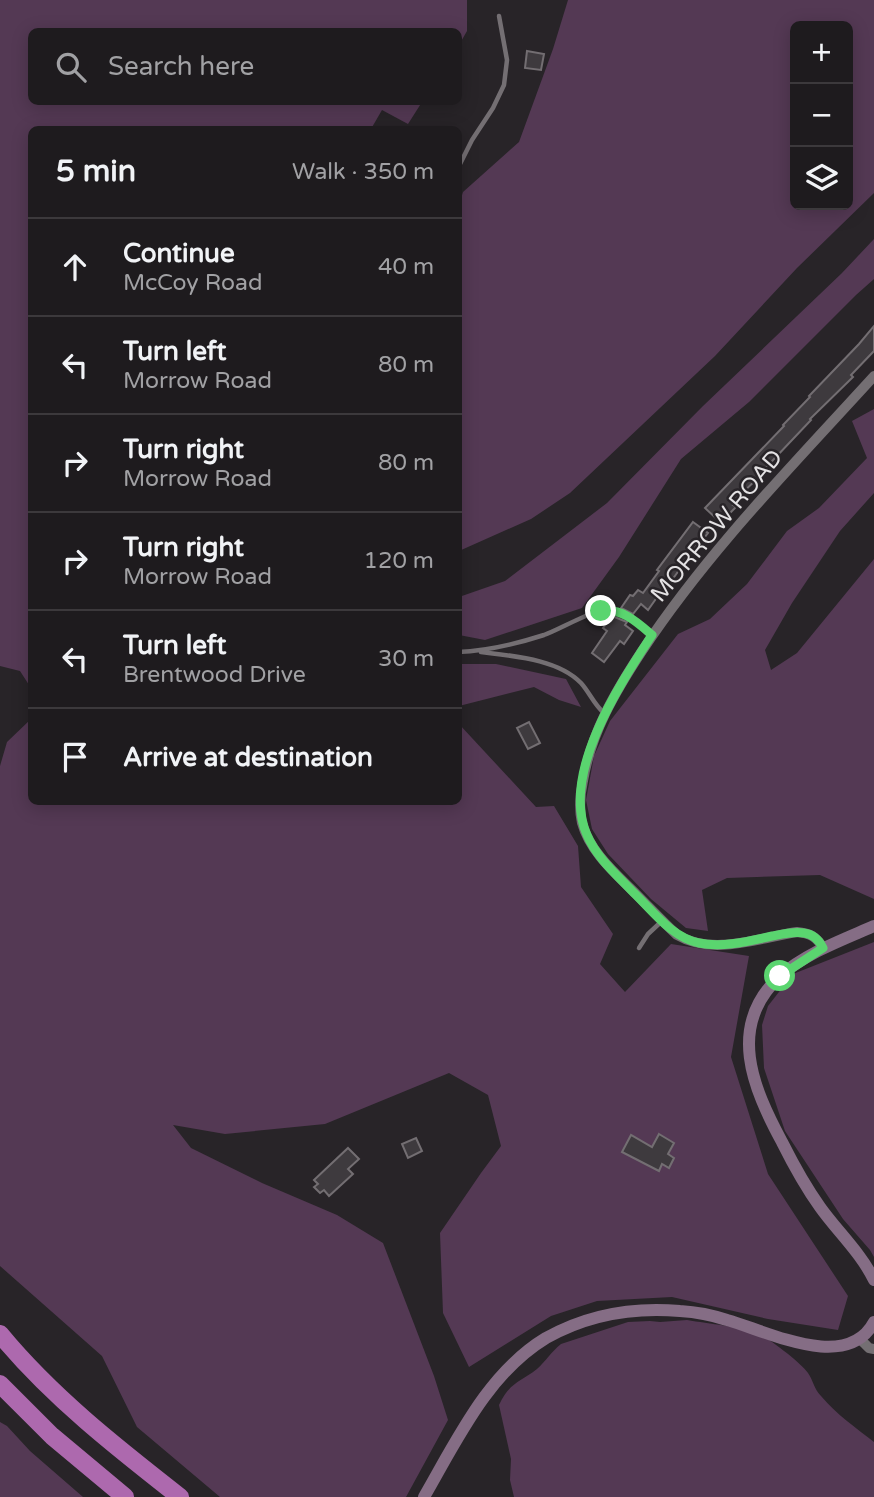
<!DOCTYPE html>
<html lang="en">
<head>
<meta charset="utf-8">
<style>
  body { margin:0; font-family:"Varela Round",sans-serif; background:#262427; color:#f1f3f6 }
  .controls { position:absolute; right:21px; top:21px; display:grid; overflow:hidden; border-radius:10px; box-shadow:0 4px 18px #0003 }
  .controls button { width:63px; height:63px; display:grid; place-items:center; padding:0; border:0; border-bottom:2px solid #3c393c; background:#1e1b1e; color:#f1f3f6; font:35px sans-serif }
  .stop { position:absolute; width:21px; height:21px; margin:-16px; border:5px solid #5ad56f; border-radius:50%; background:#fff }
  .stop.end { background:#5ad56f; border-color:#fff; box-shadow:0 2px 7px #0008 }
  .list { margin:0; padding:0; list-style:none }
  h2 { display:flex; justify-content:space-between; align-items:center; height:91px; margin:0; padding:0 28px; font-size:30px }
  h2 small { font-size:23px; font-weight:400; color:#a1a1a4 }
  .list li { display:grid; grid-template-columns:46px 1fr auto; gap:21px; align-items:center; box-sizing:border-box; height:98px; padding:0 28px; border-top:2px solid #3c393c }
  .list b { display:block; font-size:26px; white-space:nowrap }
  .list p { margin:0; font-size:23px; white-space:nowrap; color:#a1a1a4 }
  .list em { font-size:23px; font-style:normal; color:#a1a1a4 }
  .icon { flex:none; width:38px; height:38px; fill:none; stroke:currentColor; stroke-width:2; stroke-linecap:round; stroke-linejoin:round }
  .map { position:relative; flex:none; width:874px; height:1497px; overflow:hidden }
  .search { position:absolute; background:#1e1b1e; box-shadow:0 4px 18px #0003; left:28px; top:28px; width:434px; height:77px; display:flex; align-items:center; gap:18px; box-sizing:border-box; padding:0 24px; border-radius:10px; color:#a1a1a4; font-size:26px }
  .panel { position:absolute; background:#1e1b1e; box-shadow:0 4px 18px #0003; left:28px; top:126px; width:434px; height:679px; border-radius:10px }
  .map>svg:first-child { display:block }
</style>
</head>
<body>
<div class="map">
<svg width="874" height="1497" viewBox="0 0 874 1497">
  <rect width="100%" height="100%" fill="#282428"/>
  <g fill="#543954" fill-rule="evenodd">
    <polygon points="0,0 467,0 467,31 459,45 458,32 32,32 32,102 422,102 408,124 382,110 371,129 32,130 31,688 20,671 0,666"/>
    <path d="M568,0H874V193L797,268L715,356L570,493L531,519L459,551V205L463,192L519,142L553,49ZM795,26H848V205H795Z"/>
    <polygon points="874,239 874,279 856,295 749,402 681,459 619,557 582,608 485,640 459,635 459,597 505,581 607,503 703,406 842,273"/>
    <polygon points="874,409 874,493 840,531 792,603 765,650 771,670 797,653 874,559 874,899 820,875 727,878 702,890 708,931 686,928 651,899 608,854 592,829 586,800 594,756 610,721 678,634 710,619 747,584 787,531 819,508 867,458 852,421"/>
    <polygon points="459,664 496,664 566,679 581,707 559,700 534,687 459,706"/>
    <polygon points="31,719 32,802 458,802 459,724 536,807 554,806 578,846 581,887 613,934 600,964 625,992 671,944 749,956 731,1057 768,1174 848,1296 838,1330 768,1319 672,1297 597,1301 551,1316 469,1367 443,1313 440,1233 481,1173 501,1146 488,1095 449,1073 325,1124 225,1134 173,1125 191,1148 262,1183 337,1215 383,1243 434,1376 448,1420 406,1497 220,1497 137,1427 102,1356 0,1266 0,766 7,742"/>
    <polygon points="874,942 874,1257 870,1250 843,1219 785,1131 764,1068 762,1025 768,1006 793,974"/>
    <path d="M687,1320C709,1324 741,1326 761,1335C772,1341 801,1363 808,1373C813,1380 814,1389 821,1396C837,1415 855,1427 874,1442V1497H514L510,1480L511,1459L499,1405C510,1382 519,1383 537,1369C546,1361 551,1352 561,1344L628,1322L650,1321L660,1322Z"/>
    <polygon points="0,1422 7,1426 30,1451 83,1497 0,1497"/>
  </g>
  <g fill="#3e3a3e" stroke="#736e72" stroke-width="2">
    <polygon points="527,51 544,54 541,70 525,68"/>
    <polygon points="874,326 874,351 851,375 853,377 810,419 811,420 759,475 760,476 737,498 739,499 733,505 736,507 726,517 724,515 719,521 705,508 784,426 783,425 810,397 809,396 859,344"/>
    <polygon points="693,522 708,533 701,542 700,541 672,580 670,579 648,610 641,604 633,614 621,608 630,595 633,596 638,590 643,593 659,571 657,570"/>
    <polygon points="612,616 627,622 625,625 633,631 624,644 620,641 604,662 592,653 607,631 603,628"/>
    <polygon points="529,722 540,743 528,749 517,728"/>
    <polygon points="659,1134 674,1143 668,1154 674,1158 669,1168 662,1164 659,1171 622,1152 631,1135 652,1147"/>
    <polygon points="416,1138 422,1151 408,1158 402,1144"/>
    <polygon points="348,1148 359,1159 348,1169 353,1174 329,1196 324,1190 320,1193 314,1187 318,1184 314,1180"/>
  </g>
  <g fill="none" stroke-linecap="round" stroke-linejoin="round">
    <g stroke="#746f73" stroke-width="4.5">
      <polyline points="458,168 472,140 493,108 504,85 507,60 499,16"/>
      <path d="M458,652C487,651 516,644 544,635C561,629 593,609 610,610C626,612 640,624 652,635"/>
      <path d="M481,652C513,656 558,659 581,683C590,693 594,705 605,714"/>
      <polyline points="639,948 648,934 662,921"/>
    </g>
    <g stroke="#746f73" stroke-width="10">
      <path d="M823,948C817,937 810,933 797,932C758,938 713,956 677,935C663,922 649,907 636,894C615,873 590,852 582,823C579,809 580,794 583,781C591,733 615,692 642,651C708,551 793,465 874,376"/>
      <polyline points="860,1339 869,1348 874,1349"/>
    </g>
    <g stroke="#856d85" stroke-width="12">
      <path d="M874,926C842,940 806,953 780,976C726,1026 753,1088 782,1142C793,1164 805,1186 820,1207C837,1231 861,1253 874,1280"/>
      <path d="M424,1497C457,1440 488,1373 546,1338C587,1315 634,1307 680,1311C696,1312 712,1315 727,1320C767,1331 847,1373 874,1322"/>
    </g>
    <g stroke="#ad69ae" stroke-width="18">
      <path d="M0,1334C51,1396 116,1447 180,1497"/>
      <polyline points="0,1384 52,1436 125,1497"/>
    </g>
  </g>
  <g fill="none" stroke-linecap="round" stroke-linejoin="round">
    <path stroke="#5ad56f" stroke-width="9" d="M601,611C622,608 637,622 652,635C620,684 560,774 587,835C597,858 616,874 633,892C652,910 672,938 699,943C723,948 749,941 772,936C782,934 794,931 804,933C813,934 819,940 823,948L780,976"/>
  </g>
  <g text-anchor="middle" dominant-baseline="central" stroke-width="5" stroke-linejoin="round" paint-order="stroke">
    <g font-size="23" fill="#e4e2e4" stroke="#282428">
      <text transform="translate(717 526) rotate(-50)">MORROW ROAD</text>
    </g>
  </g>
</svg>
<div class="controls">
<button>+</button>
<button>−</button>
<button><svg class="icon" aria-label="layers" viewBox="0 0 24 24"><path d="M12 4l9 5-9 5-9-5zM3 14l9 5 9-5"/></svg></button>
</div>
<div class="stop" style="left:780px;top:976px"></div>
<div class="stop end" style="left:601px;top:611px"></div>
<div class="search"><svg class="icon" aria-label="search" viewBox="0 0 24 24"><circle cx="10" cy="10" r="6"/><path d="M15 15l6 6"/></svg>Search here</div>
<section class="panel">
<h2>5 min<small>Walk · 350 m</small></h2>
<ul class="list">
<li><svg class="icon" aria-label="ahead" viewBox="0 0 24 24"><path d="M12 20V5M6 11l6-6 6 6"/></svg><div><b>Continue</b><p>McCoy Road</p></div><em>40 m</em></li>
<li><svg class="icon" aria-label="left" viewBox="0 0 24 24"><path d="M17 20v-9H6M10 6l-5 5 5 5"/></svg><div><b>Turn left</b><p>Morrow Road</p></div><em>80 m</em></li>
<li><svg class="icon" aria-label="right" viewBox="0 0 24 24"><path d="M7 20v-9h11M14 6l5 5-5 5"/></svg><div><b>Turn right</b><p>Morrow Road</p></div><em>80 m</em></li>
<li><svg class="icon" aria-label="right" viewBox="0 0 24 24"><path d="M7 20v-9h11M14 6l5 5-5 5"/></svg><div><b>Turn right</b><p>Morrow Road</p></div><em>120 m</em></li>
<li><svg class="icon" aria-label="left" viewBox="0 0 24 24"><path d="M17 20v-9H6M10 6l-5 5 5 5"/></svg><div><b>Turn left</b><p>Brentwood Drive</p></div><em>30 m</em></li>
<li><svg class="icon" aria-label="arrive" viewBox="0 0 24 24"><path d="M6 21V4h12l-3 4 3 4H6"/></svg><div><b>Arrive at destination</b></div></li>
</ul>
</section>
</div>
</body>
</html>
